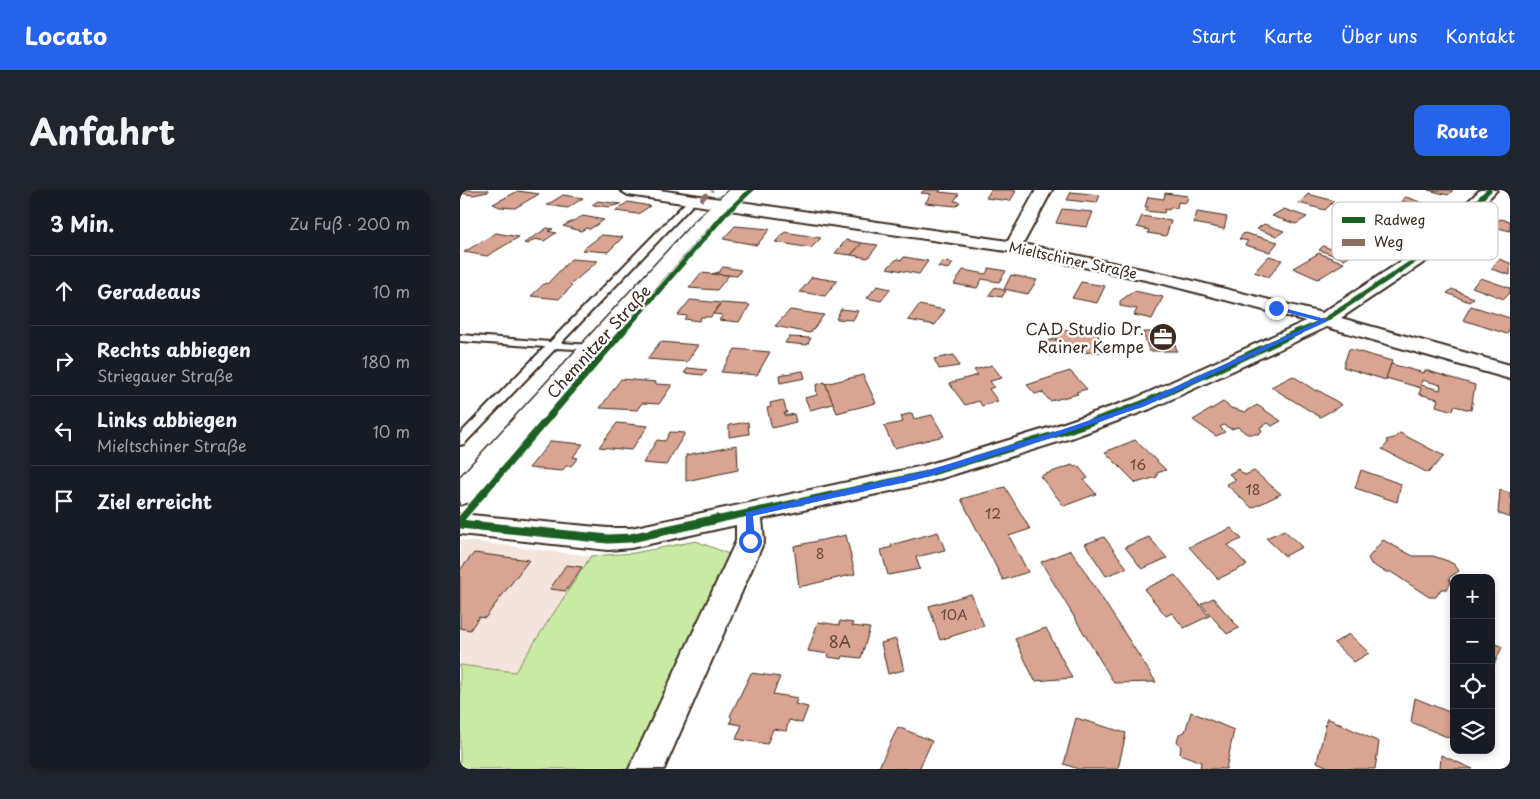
<!DOCTYPE html>
<html lang="de">
<head>
<meta charset="utf-8">
<style>
  body { margin:0; font-family:"Playpen Sans",sans-serif; background:#20242c; color:#f1f3f6 }
  .controls { position:absolute; right:15px; bottom:15px; display:grid; overflow:hidden; border-radius:10px; box-shadow:0 2px 8px #0003 }
  .controls button { width:45px; height:45px; display:grid; place-items:center; padding:0; border:0; border-bottom:1px solid #363941; background:#171b24; color:#f1f3f6; font:25px sans-serif }
  .stop { position:absolute; width:15px; height:15px; margin:-11px; border:4px solid #2563eb; border-radius:50%; background:#fff }
  .stop.end { background:#2563eb; border-color:#fff; box-shadow:0 1px 5px #0008 }
  .list { margin:0; padding:0; list-style:none }
  h2 { display:flex; justify-content:space-between; align-items:center; height:65px; margin:0; padding:0 20px; font-size:21px }
  h2 small { font-size:16px; font-weight:400; color:#9ea1a6 }
  .list li { display:grid; grid-template-columns:32px 1fr auto; gap:15px; align-items:center; box-sizing:border-box; height:70px; padding:0 20px; border-top:1px solid #363941 }
  .list b { display:block; font-size:19px; white-space:nowrap }
  .list p { margin:0; font-size:16px; white-space:nowrap; color:#9ea1a6 }
  .list em { font-size:16px; font-style:normal; color:#9ea1a6 }
  .icon { flex:none; width:28px; height:28px; fill:none; stroke:currentColor; stroke-width:2; stroke-linecap:round; stroke-linejoin:round }
  .map { position:relative; flex:none; width:1050px; height:579px; overflow:hidden; border-radius:10px }
  header { display:flex; align-items:center; gap:30px; box-sizing:border-box; height:70px; padding:0 25px; background:#2563eb; color:#fff }
  header strong { font-size:24px }
  nav { display:flex; gap:28px; margin-inline-start:auto; font-size:18px }
  .intro { display:flex; align-items:center; justify-content:space-between; box-sizing:border-box; height:120px; padding:0 30px }
  h1 { margin:0; font-size:35px }
  .button { padding:12px 22px; border-radius:10px; background:#2563eb; color:#fff; font-size:18px; font-weight:700 }
  main { display:flex; gap:30px; padding:0 30px }
  aside { flex:1; background:#171b24; border-radius:10px; box-shadow:0 2px 8px #0003 }
  .map>svg:first-child { display:block }
</style>
</head>
<body>
<header>
<strong>Locato</strong>
<nav><a>Start</a><a>Karte</a><a>Über uns</a><a>Kontakt</a></nav>
</header>
<div class="intro"><h1>Anfahrt</h1><a class="button">Route</a></div>
<main>
<aside>
<h2>3 Min.<small>Zu Fuß · 200 m</small></h2>
<ul class="list">
<li><svg class="icon" aria-label="ahead" viewBox="0 0 24 24"><path d="M12 20V5M6 11l6-6 6 6"/></svg><div><b>Geradeaus</b></div><em>10 m</em></li>
<li><svg class="icon" aria-label="right" viewBox="0 0 24 24"><path d="M7 20v-9h11M14 6l5 5-5 5"/></svg><div><b>Rechts abbiegen</b><p>Striegauer Straße</p></div><em>180 m</em></li>
<li><svg class="icon" aria-label="left" viewBox="0 0 24 24"><path d="M17 20v-9H6M10 6l-5 5 5 5"/></svg><div><b>Links abbiegen</b><p>Mieltschiner Straße</p></div><em>10 m</em></li>
<li><svg class="icon" aria-label="arrive" viewBox="0 0 24 24"><path d="M6 21V4h12l-3 4 3 4H6"/></svg><div><b>Ziel erreicht</b></div></li>
</ul>
</aside>
<div class="map">
<svg width="1050" height="579" viewBox="0 0 1050 579">
  <rect width="100%" height="100%" fill="#fff"/>
  <filter id="ink" filterUnits="userSpaceOnUse"><feTurbulence type="fractalNoise" baseFrequency=".02" numOctaves="2"/><feDisplacementMap in="SourceGraphic" scale="10" xChannelSelector="R" yChannelSelector="G"/><feConvolveMatrix kernelMatrix="1 2 1 2 8 2 1 2 1" color-interpolation-filters="sRGB"/></filter>
  <g filter="url(#ink)">
    <polygon fill="#f4e4de" points="0,350 131,366 55,482 0,475"/>
    <polygon fill="#c8eaa3" stroke="#828a60" points="236,351 269,364 170,579 0,579 0,475 55,482 131,366 174,363"/>
    <g fill="#daa492" stroke="#3b2a1e" fill-rule="evenodd">
      <polygon points="28,0 28,2 13,5 0,3 1,0"/>
      <polygon points="464,0 481,0 479,2 499,4 494,11 500,12 496,16 465,13 471,4 461,3"/>
      <polygon points="531,0 550,0 556,1 550,11 526,8"/>
      <polygon points="968,0 993,0 988,5"/>
      <polygon points="58,1 79,4 55,18 40,17 33,14"/>
      <polygon points="611,2 640,5 637,13 607,10"/>
      <polygon points="705,3 728,6 726,13 718,12 717,18 710,17 709,20 705,19 704,23 686,21 688,17 685,17 688,7 704,9"/>
      <polygon points="848,4 874,11 865,20 839,13"/>
      <polygon points="103,5 123,8 108,18 87,15"/>
      <polygon points="946,7 966,14 962,17 972,20 962,28 936,19 946,12 941,11"/>
      <polygon points="138,11 161,14 149,17 132,15"/>
      <polygon points="168,12 190,16 178,24 155,21"/>
      <polygon points="602,19 633,22 627,37 596,33"/>
      <polygon points="824,19 847,27 836,34 812,26"/>
      <polygon points="737,22 767,27 764,39 734,33"/>
      <polygon points="123,26 144,30 130,39 126,38 121,41 103,36"/>
      <polygon points="682,26 711,31 706,46 688,43 689,40 677,37"/>
      <polygon points="1040,29 1050,31 1050,41 1034,37"/>
      <polygon points="804,34 824,41 817,46 797,39"/>
      <polygon points="275,36 310,39 297,55 263,49"/>
      <polygon points="87,38 93,39 88,41 96,43 84,51 75,49 68,54 64,53"/>
      <polygon points="325,42 361,48 351,58 315,52"/>
      <polygon points="36,43 59,47 27,66 4,62"/>
      <polygon points="784,43 818,52 810,62 785,55 788,51 779,49"/>
      <polygon points="142,45 163,47 148,62 122,60"/>
      <polygon points="386,50 402,53 391,65 375,63"/>
      <polygon points="402,53 418,55 408,68 391,65"/>
      <polygon points="863,56 889,66 884,69 859,60"/>
      <polygon points="859,63 884,73 858,89 833,78"/>
      <polygon points="809,66 822,70 809,87 794,82"/>
      <polygon points="444,67 468,71 459,84 427,78 437,69 442,70"/>
      <polygon points="111,69 138,71 110,95 112,96 99,109 71,106 85,93 87,94"/>
      <polygon points="1039,69 1050,73 1050,85 1031,79"/>
      <polygon points="482,72 493,73 489,79 478,77"/>
      <polygon points="263,77 281,80 277,86 252,84 259,82"/>
      <polygon points="529,78 546,81 539,92 522,89 517,98 494,94 503,80 526,84"/>
      <polygon points="241,83 252,84 269,85 257,100 229,98"/>
      <polygon points="551,85 577,90 568,104 544,99"/>
      <polygon points="352,87 377,91 365,106 340,102"/>
      <polygon points="1021,88 1050,98 1050,103 1044,109 1012,97"/>
      <polygon points="621,92 645,96 637,113 612,108"/>
      <polygon points="417,96 431,99 421,111 407,108"/>
      <polygon points="535,97 546,101 542,107 529,105"/>
      <polygon points="992,99 1014,108 1009,112 987,103"/>
      <polygon points="674,101 703,107 692,129 674,125 677,119 660,116 660,111"/>
      <polygon points="230,110 261,113 251,127 241,127 239,131 224,129 227,126 218,125"/>
      <polygon points="261,113 290,115 279,132 259,130 263,125 253,124"/>
      <polygon points="459,115 485,120 475,135 448,130"/>
      <polygon points="1011,116 1050,128 1050,139 1047,144 1003,130"/>
      <polygon points="381,119 398,121 393,130 376,129"/>
      <polygon points="330,120 364,125 350,143 315,136"/>
      <polygon points="610,140 637,140 642,162 610,163 590,143"/>
      <polygon points="683,142 711,142 717,161 689,161"/>
      <polygon points="329,147 351,148 347,155 325,153"/>
      <polygon points="595,149 607,160 589,166 578,154"/>
      <polygon points="200,152 238,155 227,172 187,169"/>
      <polygon points="275,159 310,162 297,185 261,182"/>
      <polygon points="889,159 932,171 926,190 883,177"/>
      <polygon points="494,165 499,176 479,179 474,169"/>
      <path d="M931,174L964,183L965,180L1015,195L1011,220L994,216L993,221L976,216L978,209L959,204L961,198L926,188ZM962,190L981,195L980,200L961,195Z"/>
      <polygon points="532,175 542,188 530,191 534,197 529,199 538,211 522,216 519,211 505,215 489,193 518,185 514,180"/>
      <polygon points="228,178 247,180 243,185 224,183"/>
      <polygon points="343,181 345,188 320,193 319,185"/>
      <polygon points="610,181 627,199 616,202 618,204 590,211 582,202 575,204 567,195"/>
      <polygon points="403,185 416,213 377,223 365,194"/>
      <polygon points="833,186 856,201 858,200 882,215 860,227 811,197"/>
      <polygon points="161,189 196,192 195,194 212,195 199,214 182,213 177,220 140,218"/>
      <polygon points="365,192 373,214 350,220 345,208 357,205 356,195"/>
      <polygon points="323,210 327,223 324,223 325,226 334,224 336,232 312,238 307,218 311,217 310,213"/>
      <polygon points="763,212 771,218 785,222 797,215 821,231 812,236 808,233 800,237 802,241 798,244 787,244 778,237 771,239 764,235 760,237 765,242 756,246 733,230"/>
      <polygon points="452,223 454,229 472,225 484,246 434,258 424,236 443,232 441,226"/>
      <polygon points="288,232 289,244 269,247 269,235"/>
      <polygon points="157,233 188,236 171,260 139,257"/>
      <polygon points="210,242 225,243 206,275 183,273 197,250 205,251"/>
      <polygon points="940,243 984,266 968,283 922,259 928,253 926,250 934,248"/>
      <polygon points="675,250 706,280 697,283 697,287 676,293 645,262"/>
      <polygon points="91,251 123,254 113,267 118,268 111,276 106,276 102,281 69,278"/>
      <polygon points="277,255 278,280 226,291 226,265"/>
      <polygon points="612,275 614,277 618,276 628,288 624,290 636,304 604,316 580,286"/>
      <polygon points="778,279 785,285 794,281 821,304 792,318 766,294 776,290 769,284"/>
      <polygon points="901,280 941,294 937,312 895,298"/>
      <polygon points="545,297 570,339 549,346 568,382 543,390 501,309"/>
      <polygon points="1040,300 1050,303 1050,328 1038,323"/>
      <polygon points="771,338 782,349 768,355 787,375 758,389 729,357"/>
      <polygon points="824,340 842,357 825,366 806,348"/>
      <polygon points="478,342 485,360 456,367 460,379 428,385 421,360 432,357 431,355"/>
      <polygon points="386,345 395,384 339,397 334,356"/>
      <polygon points="644,347 667,378 646,386 625,354"/>
      <polygon points="689,347 707,368 682,379 665,357"/>
      <polygon points="923,350 953,366 973,366 988,371 995,375 999,381 989,388 991,393 987,399 981,399 976,407 969,407 931,382 926,382 911,374 908,368"/>
      <polygon points="611,360 696,492 654,493 581,372"/>
      <polygon points="14,363 69,370 25,428 19,427 10,440 0,438 0,380"/>
      <polygon points="106,375 122,377 106,401 90,399"/>
      <polygon points="715,385 749,426 724,438 712,423 706,426 684,399"/>
      <polygon points="511,404 524,436 480,450 469,416"/>
      <polygon points="753,408 779,438 767,444 741,414"/>
      <polygon points="380,431 393,433 392,436 410,438 401,468 383,466 382,469 368,467 369,464 348,461 358,432 379,435"/>
      <polygon points="586,438 612,488 575,491 555,449"/>
      <polygon points="889,444 909,463 894,472 874,453"/>
      <polygon points="436,449 444,480 428,484 421,453"/>
      <polygon points="1031,451 1042,457 1032,479 1031,478"/>
      <polygon points="291,483 320,487 313,504 338,508 335,514 348,517 342,533 329,530 326,541 313,539 307,554 276,549 282,535 270,533 272,528 270,526"/>
      <polygon points="955,508 994,524 992,549 951,532"/>
      <polygon points="731,522 774,540 766,579 740,579 741,572 720,564 721,557 717,551 719,544 725,542"/>
      <polygon points="616,528 666,543 658,579 618,579 604,574"/>
      <polygon points="867,528 919,552 915,579 872,579 857,572"/>
      <polygon points="438,537 472,551 459,579 418,579"/>
      <polygon points="981,565 1013,579 980,579"/>
    </g>
    <g fill="none" stroke-linecap="round" stroke-linejoin="round">
      <defs>
        <polygon id="lane" points="231,7 238,9 101,153 132,155 136,156 136,160 96,158 4,254 0,255 0,244 85,157 0,151 0,145 90,152"/>
        <polygon id="street" points="160,0 199,0 548,51 576,0 592,0 563,54 705,84 862,123 957,61 1020,0 1037,0 969,69 881,128 1050,175 1050,189 867,137 690,219 611,248 463,294 302,329 304,351 204,579 169,579 276,351 276,335 171,358 148,360 0,344 0,324 148,338 171,338 463,276 595,236 674,209 846,131 704,94 553,62 168,5"/>
        <polygon id="secondary" points="269,0 287,0 247,39 10,312 0,315 0,287 235,31"/>
      </defs>
      <use href="#lane" stroke="#3b2a1e" stroke-width="4"/>
      <use href="#street" stroke="#3b2a1e" stroke-width="4"/>
      <use href="#secondary" stroke="#3b2a1e" stroke-width="3"/>
      <use href="#lane" fill="#fff" fill-rule="evenodd"/>
      <use href="#street" fill="#fff" fill-rule="evenodd"/>
      <use href="#secondary" fill="#fff" fill-rule="evenodd"/>
      <polyline stroke="#8d6e63" stroke-width="4.5" stroke-dasharray="9 4.5" stroke-linecap="butt" points="241,10 252,0"/>
      <defs>
        <g id="cycleway-far2">
          <polyline points="162,143 265,24 291,0"/>
          <polyline points="837,143 865,130 963,65 1029,0"/>
        </g>
        <g id="cycleway-far1">
          <polyline points="0,330 163,141"/>
          <polyline points="251,331 463,285 603,242 682,214 840,141"/>
        </g>
        <polyline id="cycleway" points="0,334 148,349 171,348 257,329"/>
      </defs>
      <use href="#cycleway-far2" stroke="#fff" stroke-width="7"/>
      <use href="#cycleway-far1" stroke="#fff" stroke-width="10"/>
      <use href="#cycleway" stroke="#fff" stroke-width="12"/>
      <use href="#cycleway-far2" stroke="#1b5e20" stroke-width="5"/>
      <use href="#cycleway-far1" stroke="#1b5e20" stroke-width="7"/>
      <use href="#cycleway" stroke="#1b5e20" stroke-width="9"/>
    </g>
  </g>
  <polygon fill="#2563eb" points="816,116 869,130 685,216 606,243 463,288 293,326 295,351 290,355 286,351 286,322 462,282 601,240 680,213 859,131 814,119"/>
  <defs>
    <symbol id="office-disc" viewBox="-11 -11 22 22"><circle r="9.5" fill="#3b2a1e" stroke="#fff"/><path d="M-6-3h4V-5.5h4V-3h4V5H-6ZM-1-4.5V-3h2v-1.5ZM-6 0V1H6V0Z" fill="#fff"/></symbol>
  </defs>
  <g fill-rule="evenodd">
    <use href="#office-disc" x="687" y="131" width="32" height="32"/>
  </g>
  <g text-anchor="middle" dominant-baseline="central" stroke-width="5" stroke-linejoin="round" paint-order="stroke">
    <g font-size="14" fill="#3b2a1e" stroke="#fff">
      <text transform="translate(613 70) rotate(12)">Mieltschiner Straße</text>
    </g>
    <g font-size="14" fill="#63483b">
      <text x="678" y="274">16</text>
      <text x="793" y="299">18</text>
      <text x="533" y="323">12</text>
      <text x="360" y="363">8</text>
      <text x="494" y="424">10A</text>
    </g>
    <g font-size="16" fill="#3b2a1e" stroke="#fff" text-anchor="end">
      <text x="684" y="138">CAD Studio Dr.<tspan x="684" dy="18">Rainer Kempe</tspan></text>
    </g>
    <g font-size="16" fill="#3b2a1e" stroke="#fff">
      <text transform="translate(138 151) rotate(-48)">Chemnitzer Straße</text>
    </g>
    <g font-size="16" fill="#63483b">
      <text x="380" y="451">8A</text>
    </g>
  </g>
  <rect x="872" y="12" width="166" height="58" rx="8" fill="#fff" stroke="#c4bfbc" stroke-width="1"/>
  <rect x="882" y="27" width="23" height="6" fill="#1b5e20"/>
  <rect x="882" y="49" width="23" height="7" fill="#8d6e63"/>
  <g font-size="14" fill="#3b2a1e">
    <text x="914" y="35">Radweg</text>
    <text x="914" y="57">Weg</text>
  </g>
</svg>
<div class="controls">
<button>+</button>
<button>−</button>
<button><svg class="icon" aria-label="locate" viewBox="0 0 24 24"><circle cx="12" cy="12" r="6"/><path d="M12 2v4M12 18v4M2 12h4M18 12h4"/></svg></button>
<button><svg class="icon" aria-label="layers" viewBox="0 0 24 24"><path d="M12 4l9 5-9 5-9-5zM3 14l9 5 9-5"/></svg></button>
</div>
<div class="stop" style="left:290px;top:351px"></div>
<div class="stop end" style="left:816px;top:118px"></div>
</div>
</main>
</body>
</html>
